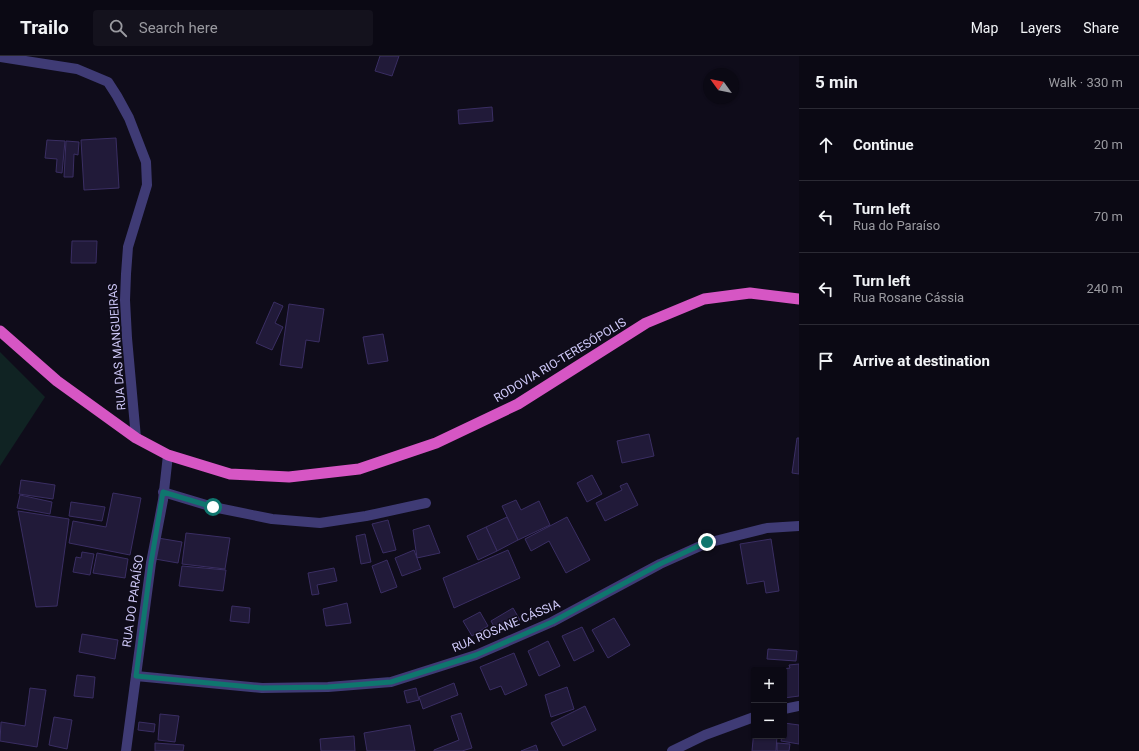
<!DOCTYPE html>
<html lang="en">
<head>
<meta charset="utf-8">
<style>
  body { margin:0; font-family:Roboto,sans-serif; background:#14121d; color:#f1f3f6 }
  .controls { position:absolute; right:12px; bottom:12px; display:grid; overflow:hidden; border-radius:4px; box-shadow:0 1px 3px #0004 }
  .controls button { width:36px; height:36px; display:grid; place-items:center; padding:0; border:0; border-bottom:1px solid #2b2a34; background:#0b0914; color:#f1f3f6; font:20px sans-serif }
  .compass { position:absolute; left:703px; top:12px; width:36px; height:36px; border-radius:50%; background:#0b0914; box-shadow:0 1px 3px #0004; rotate:303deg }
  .stop { position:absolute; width:12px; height:12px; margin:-9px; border:3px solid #0f766e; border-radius:50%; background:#fff }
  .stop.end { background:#0f766e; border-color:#fff; box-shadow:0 1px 4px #0008 }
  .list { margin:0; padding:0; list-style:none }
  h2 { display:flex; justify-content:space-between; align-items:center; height:52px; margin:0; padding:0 16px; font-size:17px }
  h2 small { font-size:13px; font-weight:400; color:#9a9aa0 }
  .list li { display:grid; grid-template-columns:26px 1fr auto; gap:12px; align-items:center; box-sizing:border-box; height:72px; padding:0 16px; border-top:1px solid #2b2a34 }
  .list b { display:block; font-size:15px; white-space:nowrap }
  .list p { margin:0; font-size:13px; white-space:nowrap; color:#9a9aa0 }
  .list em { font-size:13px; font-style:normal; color:#9a9aa0 }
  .icon { flex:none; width:22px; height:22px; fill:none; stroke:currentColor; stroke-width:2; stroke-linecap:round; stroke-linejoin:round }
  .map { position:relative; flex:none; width:799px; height:695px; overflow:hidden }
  header { display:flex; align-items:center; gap:24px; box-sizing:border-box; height:56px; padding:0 20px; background:#0b0914; border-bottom:1px solid #2b2a34 }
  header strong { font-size:19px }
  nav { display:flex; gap:22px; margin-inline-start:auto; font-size:14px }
  .search { width:280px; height:36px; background:#14121d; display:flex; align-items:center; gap:10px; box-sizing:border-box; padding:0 14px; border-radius:4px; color:#9a9aa0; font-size:15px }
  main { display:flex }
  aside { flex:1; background:#0b0914 }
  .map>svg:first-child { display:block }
</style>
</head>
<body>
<header>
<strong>Trailo</strong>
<div class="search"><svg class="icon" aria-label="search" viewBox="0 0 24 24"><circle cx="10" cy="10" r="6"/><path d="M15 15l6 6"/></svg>Search here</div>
<nav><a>Map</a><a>Layers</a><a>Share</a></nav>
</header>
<main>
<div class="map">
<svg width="799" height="695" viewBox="0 0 799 695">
  <rect width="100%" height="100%" fill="#0f0c1a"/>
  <polygon fill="#102323" points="0,296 45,341 0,410"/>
  <g fill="#211a39" stroke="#3a2e63">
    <polygon points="380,0 399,0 392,20 375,15"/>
    <polygon points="492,51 493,65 459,68 458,54"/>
    <polygon points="116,82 119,132 84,134 81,84"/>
    <polygon points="47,84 65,85 62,117 56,116 57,103 45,102"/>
    <polygon points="66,85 79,86 78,99 74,98 73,121 64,121"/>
    <polygon points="72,185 97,185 96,207 71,207"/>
    <polygon points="274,246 283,250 275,267 283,271 272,294 256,287"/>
    <polygon points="289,248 324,253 319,286 306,284 302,312 280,309"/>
    <polygon points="383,278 388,305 368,308 363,281"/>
    <polygon points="649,378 654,400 622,407 617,385"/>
    <polygon points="797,382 799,382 799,418 792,417"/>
    <polygon points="592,419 602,438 587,446 577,427"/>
    <polygon points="21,424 55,429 53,443 19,438"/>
    <polygon points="627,427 638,449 605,465 596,447 622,434 620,430"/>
    <polygon points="113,437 141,442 130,499 69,487 73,465 106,471"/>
    <polygon points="20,439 52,446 50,458 17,452"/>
    <polygon points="516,444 521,454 539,445 550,469 518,484 502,450"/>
    <polygon points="71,446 105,451 102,465 69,460"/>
    <polygon points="18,455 69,463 57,550 36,551"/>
    <polygon points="507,461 518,484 497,495 486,471"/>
    <polygon points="567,461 590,504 566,517 549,485 531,495 525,483"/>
    <polygon points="388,464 396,494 383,497 372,468"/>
    <polygon points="429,469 440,497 417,502 413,474"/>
    <polygon points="486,471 497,495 478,504 467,480"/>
    <polygon points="186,477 230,482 225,513 182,508"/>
    <polygon points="365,478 371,506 361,508 356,480"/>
    <polygon points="158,482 182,486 178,507 155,503"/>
    <polygon points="771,483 779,535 766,537 764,525 747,528 740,488"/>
    <polygon points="414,494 421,513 402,520 395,502"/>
    <polygon points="508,494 520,522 454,552 443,522"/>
    <polygon points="82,496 94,498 90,519 73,516 76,501 81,502"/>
    <polygon points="97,497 128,503 125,522 93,517"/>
    <polygon points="387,504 397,531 381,537 372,510"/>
    <polygon points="182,510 226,514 223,535 179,530"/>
    <polygon points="334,512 337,525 317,529 319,538 312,539 308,517"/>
    <polygon points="347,547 351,567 326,570 323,553"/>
    <polygon points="232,550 250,552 249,567 230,565"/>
    <polygon points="513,552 520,564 497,576 491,565"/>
    <polygon points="480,556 488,570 472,580 463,565"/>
    <polygon points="614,562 630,589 608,602 592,574"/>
    <polygon points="582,571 594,595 574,605 562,580"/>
    <polygon points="82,578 118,584 115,603 79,596"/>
    <polygon points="548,585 560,610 539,620 528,595"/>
    <polygon points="768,593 797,595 796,605 767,603"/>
    <polygon points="514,597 527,629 505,639 501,630 490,634 480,611"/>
    <polygon points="799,608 799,640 784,642 784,614 775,614 790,612 789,609"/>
    <polygon points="77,619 95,621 93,642 74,640"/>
    <polygon points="454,627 458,639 423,653 419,641"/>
    <polygon points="567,631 574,653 551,661 545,639"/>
    <polygon points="30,632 46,634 37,691 0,685 1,666 25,670"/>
    <polygon points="416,632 419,644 407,647 404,635"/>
    <polygon points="585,650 596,674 563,690 551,667"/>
    <polygon points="461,657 472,692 462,695 434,695 434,694 459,684 451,660"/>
    <polygon points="160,658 179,660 175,686 158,684"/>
    <polygon points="54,661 72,664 67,693 49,689"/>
    <polygon points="139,666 155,668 154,676 138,674"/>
    <polygon points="784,667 799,669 799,688 781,685 782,680 784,680"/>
    <polygon points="410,669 415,695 367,695 364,677"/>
    <polygon points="754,674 754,680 777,680 776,695 752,695"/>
    <polygon points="354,680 355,695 321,695 320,683"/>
    <polygon points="155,687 184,689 183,695 155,695"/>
    <polygon points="777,687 790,688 789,695 777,695"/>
    <polygon points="536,689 538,695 521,695"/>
  </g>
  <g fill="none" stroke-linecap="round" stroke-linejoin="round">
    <g stroke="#3f3b75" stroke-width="10">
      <polyline points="0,1 77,13 108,26 117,40 129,62 146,106 147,129 128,191 126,218 125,244 127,282 136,382"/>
      <polyline points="163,436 213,451 272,463 320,467 366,460 426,447"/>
      <polyline points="136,620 262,632 328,631 391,626 476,599 552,566 660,508 707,487 767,472 799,470"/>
      <polyline points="784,653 799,650"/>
      <polyline points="126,695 151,507 163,444 168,399"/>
      <polyline points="672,695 705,679 754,661"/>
    </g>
    <polyline stroke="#d656c4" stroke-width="11" points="0,275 57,325 136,382 168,399 230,418 289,421 359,413 436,387 518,348 646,267 704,243 750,237 799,243"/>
  </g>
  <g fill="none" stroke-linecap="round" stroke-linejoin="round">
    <polyline stroke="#0f766e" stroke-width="5" points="213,451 163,436 151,507 136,620 262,632 328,631 391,626 476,599 552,566 660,508 707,486"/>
  </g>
  <g text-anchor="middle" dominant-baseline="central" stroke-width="3" stroke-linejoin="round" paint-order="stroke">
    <g font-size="12" fill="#d0cafa" stroke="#0f0c1a">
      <text transform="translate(117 291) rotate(-94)">RUA DAS MANGUEIRAS</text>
      <text transform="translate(560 304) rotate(-31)">RODOVIA RIO-TERESÓPOLIS</text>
      <text transform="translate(133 545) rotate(-82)">RUA DO PARAÍSO</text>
      <text transform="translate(506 570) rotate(-23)">RUA ROSANE CÁSSIA</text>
    </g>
  </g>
</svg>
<div class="controls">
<button>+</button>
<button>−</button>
</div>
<svg class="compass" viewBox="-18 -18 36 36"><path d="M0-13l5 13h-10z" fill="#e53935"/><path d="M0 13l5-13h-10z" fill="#9a9aa0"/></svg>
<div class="stop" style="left:213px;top:451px"></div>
<div class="stop end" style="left:707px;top:486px"></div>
</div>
<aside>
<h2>5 min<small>Walk · 330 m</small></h2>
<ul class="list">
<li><svg class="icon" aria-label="ahead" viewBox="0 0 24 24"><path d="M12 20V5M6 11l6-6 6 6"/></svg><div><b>Continue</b></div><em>20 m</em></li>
<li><svg class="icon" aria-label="left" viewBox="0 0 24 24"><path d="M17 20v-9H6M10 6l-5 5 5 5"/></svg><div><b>Turn left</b><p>Rua do Paraíso</p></div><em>70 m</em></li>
<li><svg class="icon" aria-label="left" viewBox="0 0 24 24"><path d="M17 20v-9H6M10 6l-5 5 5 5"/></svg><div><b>Turn left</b><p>Rua Rosane Cássia</p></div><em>240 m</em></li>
<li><svg class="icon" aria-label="arrive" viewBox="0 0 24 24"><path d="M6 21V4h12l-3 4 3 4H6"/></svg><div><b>Arrive at destination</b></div></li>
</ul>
</aside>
</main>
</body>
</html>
